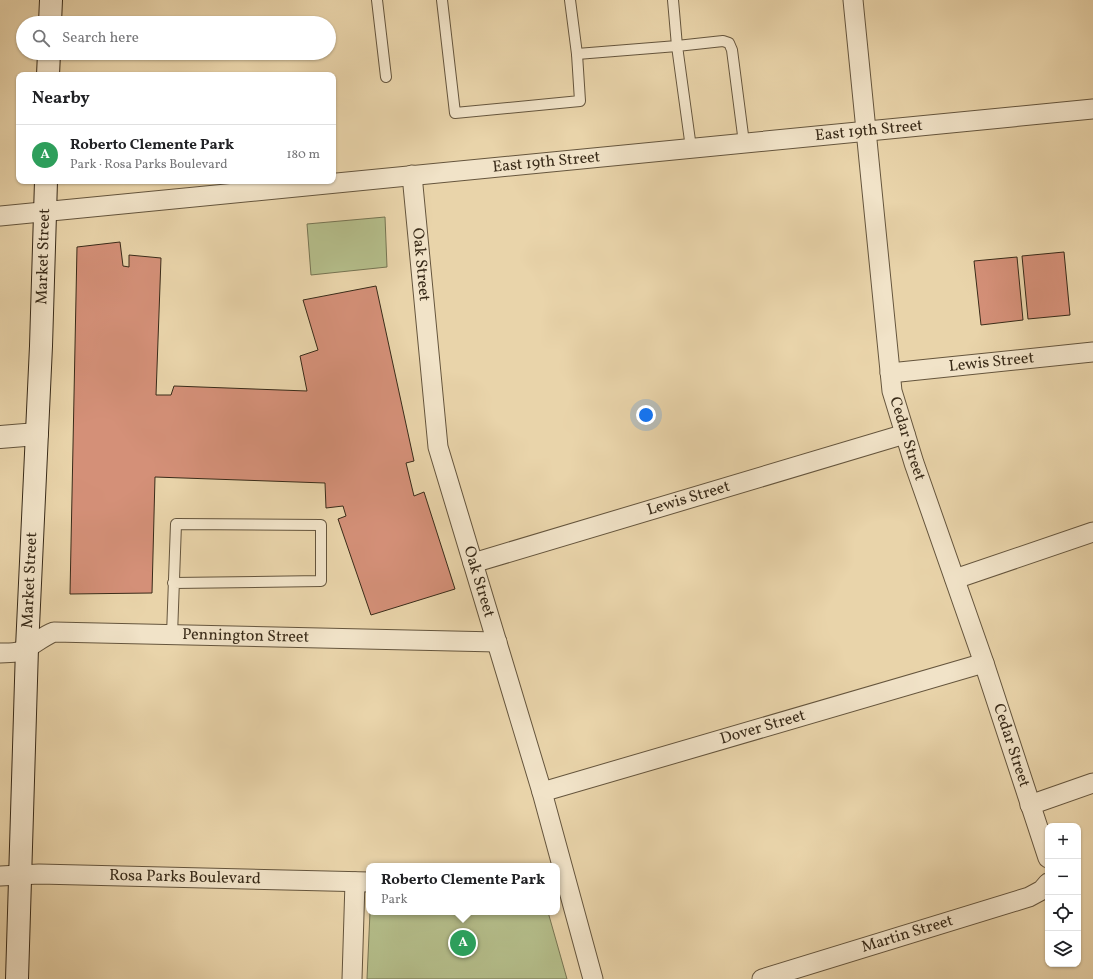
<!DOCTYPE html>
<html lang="en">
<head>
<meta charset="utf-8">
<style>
  body { margin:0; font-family:Vollkorn,serif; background:#f2f2f2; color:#202124 }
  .controls { position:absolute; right:12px; bottom:12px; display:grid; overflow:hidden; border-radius:8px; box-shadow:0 1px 3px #0004 }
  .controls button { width:36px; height:36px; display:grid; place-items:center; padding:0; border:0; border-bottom:1px solid #e0e0e0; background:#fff; color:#202124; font:20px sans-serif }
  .you { position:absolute; left:646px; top:415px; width:14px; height:14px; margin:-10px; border:3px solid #fff; border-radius:50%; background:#1a73e8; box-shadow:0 0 0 6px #1a73e833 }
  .badge { display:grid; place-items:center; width:26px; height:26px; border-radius:50%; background:#ea580c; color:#fff; font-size:13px; font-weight:700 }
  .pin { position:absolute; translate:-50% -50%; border:2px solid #fff; box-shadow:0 1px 4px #0006 }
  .popup { position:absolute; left:366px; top:863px; width:194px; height:52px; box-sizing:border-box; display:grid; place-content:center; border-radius:8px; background:#fff; filter:drop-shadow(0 1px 3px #0005); font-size:13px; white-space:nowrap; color:#757577 }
  .popup b { font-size:15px; color:#202124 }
  .popup::after { content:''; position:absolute; left:50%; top:100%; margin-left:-8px; border:8px solid transparent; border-top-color:#fff }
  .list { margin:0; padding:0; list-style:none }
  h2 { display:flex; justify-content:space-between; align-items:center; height:52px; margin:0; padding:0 16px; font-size:17px }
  h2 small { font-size:13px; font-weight:400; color:#757577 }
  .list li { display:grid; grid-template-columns:26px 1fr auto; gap:12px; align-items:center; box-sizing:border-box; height:60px; padding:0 16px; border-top:1px solid #e0e0e0 }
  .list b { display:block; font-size:15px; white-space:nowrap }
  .list p { margin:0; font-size:13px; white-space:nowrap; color:#757577 }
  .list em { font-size:13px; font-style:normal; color:#757577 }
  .icon { flex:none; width:22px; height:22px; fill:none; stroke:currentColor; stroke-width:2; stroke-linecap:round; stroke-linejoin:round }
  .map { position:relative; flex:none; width:1093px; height:979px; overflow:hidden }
  .search { position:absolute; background:#fff; box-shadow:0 1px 3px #0004; left:16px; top:16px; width:320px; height:44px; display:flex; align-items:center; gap:10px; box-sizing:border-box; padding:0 14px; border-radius:22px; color:#757577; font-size:15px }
  .panel { position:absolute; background:#fff; box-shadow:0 1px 3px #0004; left:16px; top:72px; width:320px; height:112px; border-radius:8px }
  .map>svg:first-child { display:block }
</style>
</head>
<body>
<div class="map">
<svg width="1093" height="979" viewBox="0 0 1093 979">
  <rect width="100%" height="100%" fill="#e9d4aa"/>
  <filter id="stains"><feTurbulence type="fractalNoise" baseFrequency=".005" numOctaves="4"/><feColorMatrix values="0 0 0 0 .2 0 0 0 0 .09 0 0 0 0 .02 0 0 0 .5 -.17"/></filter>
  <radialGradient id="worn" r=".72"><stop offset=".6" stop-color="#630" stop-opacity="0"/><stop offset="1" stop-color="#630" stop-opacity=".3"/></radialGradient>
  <g fill="#b4bd8a" stroke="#767452">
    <polygon points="385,217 387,267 311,275 307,224"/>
    <polygon points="370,912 548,912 567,979 367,979"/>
  </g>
  <g fill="#d49078" stroke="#392b19">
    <polygon points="120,242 123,266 129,267 129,255 161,258 156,395 171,395 174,386 307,391 300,356 318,350 303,300 376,286 414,461 406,463 414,496 424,492 455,589 371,615 338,519 346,516 343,506 326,508 325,483 155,477 152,593 70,594 77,247"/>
    <polygon points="1064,252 1070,315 1028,319 1022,256"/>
    <polygon points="1017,257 1023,320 981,325 974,261"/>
  </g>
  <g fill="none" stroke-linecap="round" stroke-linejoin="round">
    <defs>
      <g id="service">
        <polyline points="377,0 386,77"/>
        <polyline points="442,0 455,113 580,101 577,54 570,0"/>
        <polyline points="577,54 677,46 673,0"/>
        <polyline points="691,148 677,46 723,41 729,43 732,50 744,143"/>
        <polyline points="172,635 176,524 321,525 321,581 173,583"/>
      </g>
      <g id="minor">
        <path id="s1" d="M853,0L892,391L914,463L984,663L1048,858"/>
        <path id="s2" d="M412,175L438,447L542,792L593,979"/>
        <path id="s3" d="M0,216L1093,109"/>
        <path id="s4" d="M890,373L1093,352"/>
        <path id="s5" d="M473,563L905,434"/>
        <polyline points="955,579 1093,532"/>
        <path id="s6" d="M0,653C5,653 11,653 17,652C29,650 40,637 54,632L497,642"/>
        <path id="s7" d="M542,792L984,663"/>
        <polyline points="1030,805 1093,783"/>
        <path id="s8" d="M0,876L39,874L369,882"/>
        <polyline points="352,979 355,882"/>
        <path id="s9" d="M762,979L1029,897L1042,890L1048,883"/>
      </g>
      <polyline id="tertiary" points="0,437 37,434"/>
      <g id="secondary">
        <polyline points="50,23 51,0"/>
        <polyline points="48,75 49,53"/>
        <path id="s10" d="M17,979L27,648L41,346L46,181"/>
      </g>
    </defs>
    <use href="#service" stroke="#65553d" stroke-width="12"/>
    <use href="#minor" stroke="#65553d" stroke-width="21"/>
    <use href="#tertiary" stroke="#65553d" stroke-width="24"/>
    <use href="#secondary" stroke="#392b19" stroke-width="24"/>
    <use href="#service" stroke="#f1e3c8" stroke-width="10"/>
    <use href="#minor" stroke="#f1e3c8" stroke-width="19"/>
    <use href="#tertiary" stroke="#f1e3c8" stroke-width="22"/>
    <use href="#secondary" stroke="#f1e3c8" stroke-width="22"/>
  </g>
  <g text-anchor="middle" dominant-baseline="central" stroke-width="3" stroke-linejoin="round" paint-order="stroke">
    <g font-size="16" fill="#392b19" stroke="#f1e3c8">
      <text stroke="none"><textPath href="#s3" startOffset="873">East 19th Street</textPath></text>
      <text stroke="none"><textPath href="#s3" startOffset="549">East 19th Street</textPath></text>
      <text stroke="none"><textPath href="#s10" startOffset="723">Market Street</textPath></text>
      <text stroke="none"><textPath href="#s2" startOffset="90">Oak Street</textPath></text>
      <text stroke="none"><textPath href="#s4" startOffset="102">Lewis Street</textPath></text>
      <text stroke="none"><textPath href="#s1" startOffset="443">Cedar Street</textPath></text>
      <text stroke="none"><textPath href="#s5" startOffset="225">Lewis Street</textPath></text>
      <text stroke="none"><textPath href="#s10" startOffset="399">Market Street</textPath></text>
      <text stroke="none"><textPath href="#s2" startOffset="414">Oak Street</textPath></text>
      <text stroke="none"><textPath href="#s6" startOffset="251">Pennington Street</textPath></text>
      <text stroke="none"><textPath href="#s7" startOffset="230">Dover Street</textPath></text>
      <text stroke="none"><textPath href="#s1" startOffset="767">Cedar Street</textPath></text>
      <text stroke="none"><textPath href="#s8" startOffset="185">Rosa Parks Boulevard</textPath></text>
      <text stroke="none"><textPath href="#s9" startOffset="152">Martin Street</textPath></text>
    </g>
  </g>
  <rect width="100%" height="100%" filter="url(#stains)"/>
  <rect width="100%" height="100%" fill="url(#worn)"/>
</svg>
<div class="controls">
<button>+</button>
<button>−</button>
<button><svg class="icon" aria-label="locate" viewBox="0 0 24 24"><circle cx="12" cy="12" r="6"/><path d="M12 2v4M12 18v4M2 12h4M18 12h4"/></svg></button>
<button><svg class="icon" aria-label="layers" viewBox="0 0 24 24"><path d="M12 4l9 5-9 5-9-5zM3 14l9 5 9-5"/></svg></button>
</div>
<div class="you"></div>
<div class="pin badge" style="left:463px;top:943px;background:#2e9e5b">A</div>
<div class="popup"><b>Roberto Clemente Park</b>Park</div>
<div class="search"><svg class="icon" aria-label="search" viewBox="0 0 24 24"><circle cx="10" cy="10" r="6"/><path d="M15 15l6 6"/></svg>Search here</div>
<section class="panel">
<h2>Nearby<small></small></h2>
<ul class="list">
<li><span class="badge" style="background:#2e9e5b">A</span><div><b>Roberto Clemente Park</b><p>Park · Rosa Parks Boulevard</p></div><em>180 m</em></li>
</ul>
</section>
</div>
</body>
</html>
